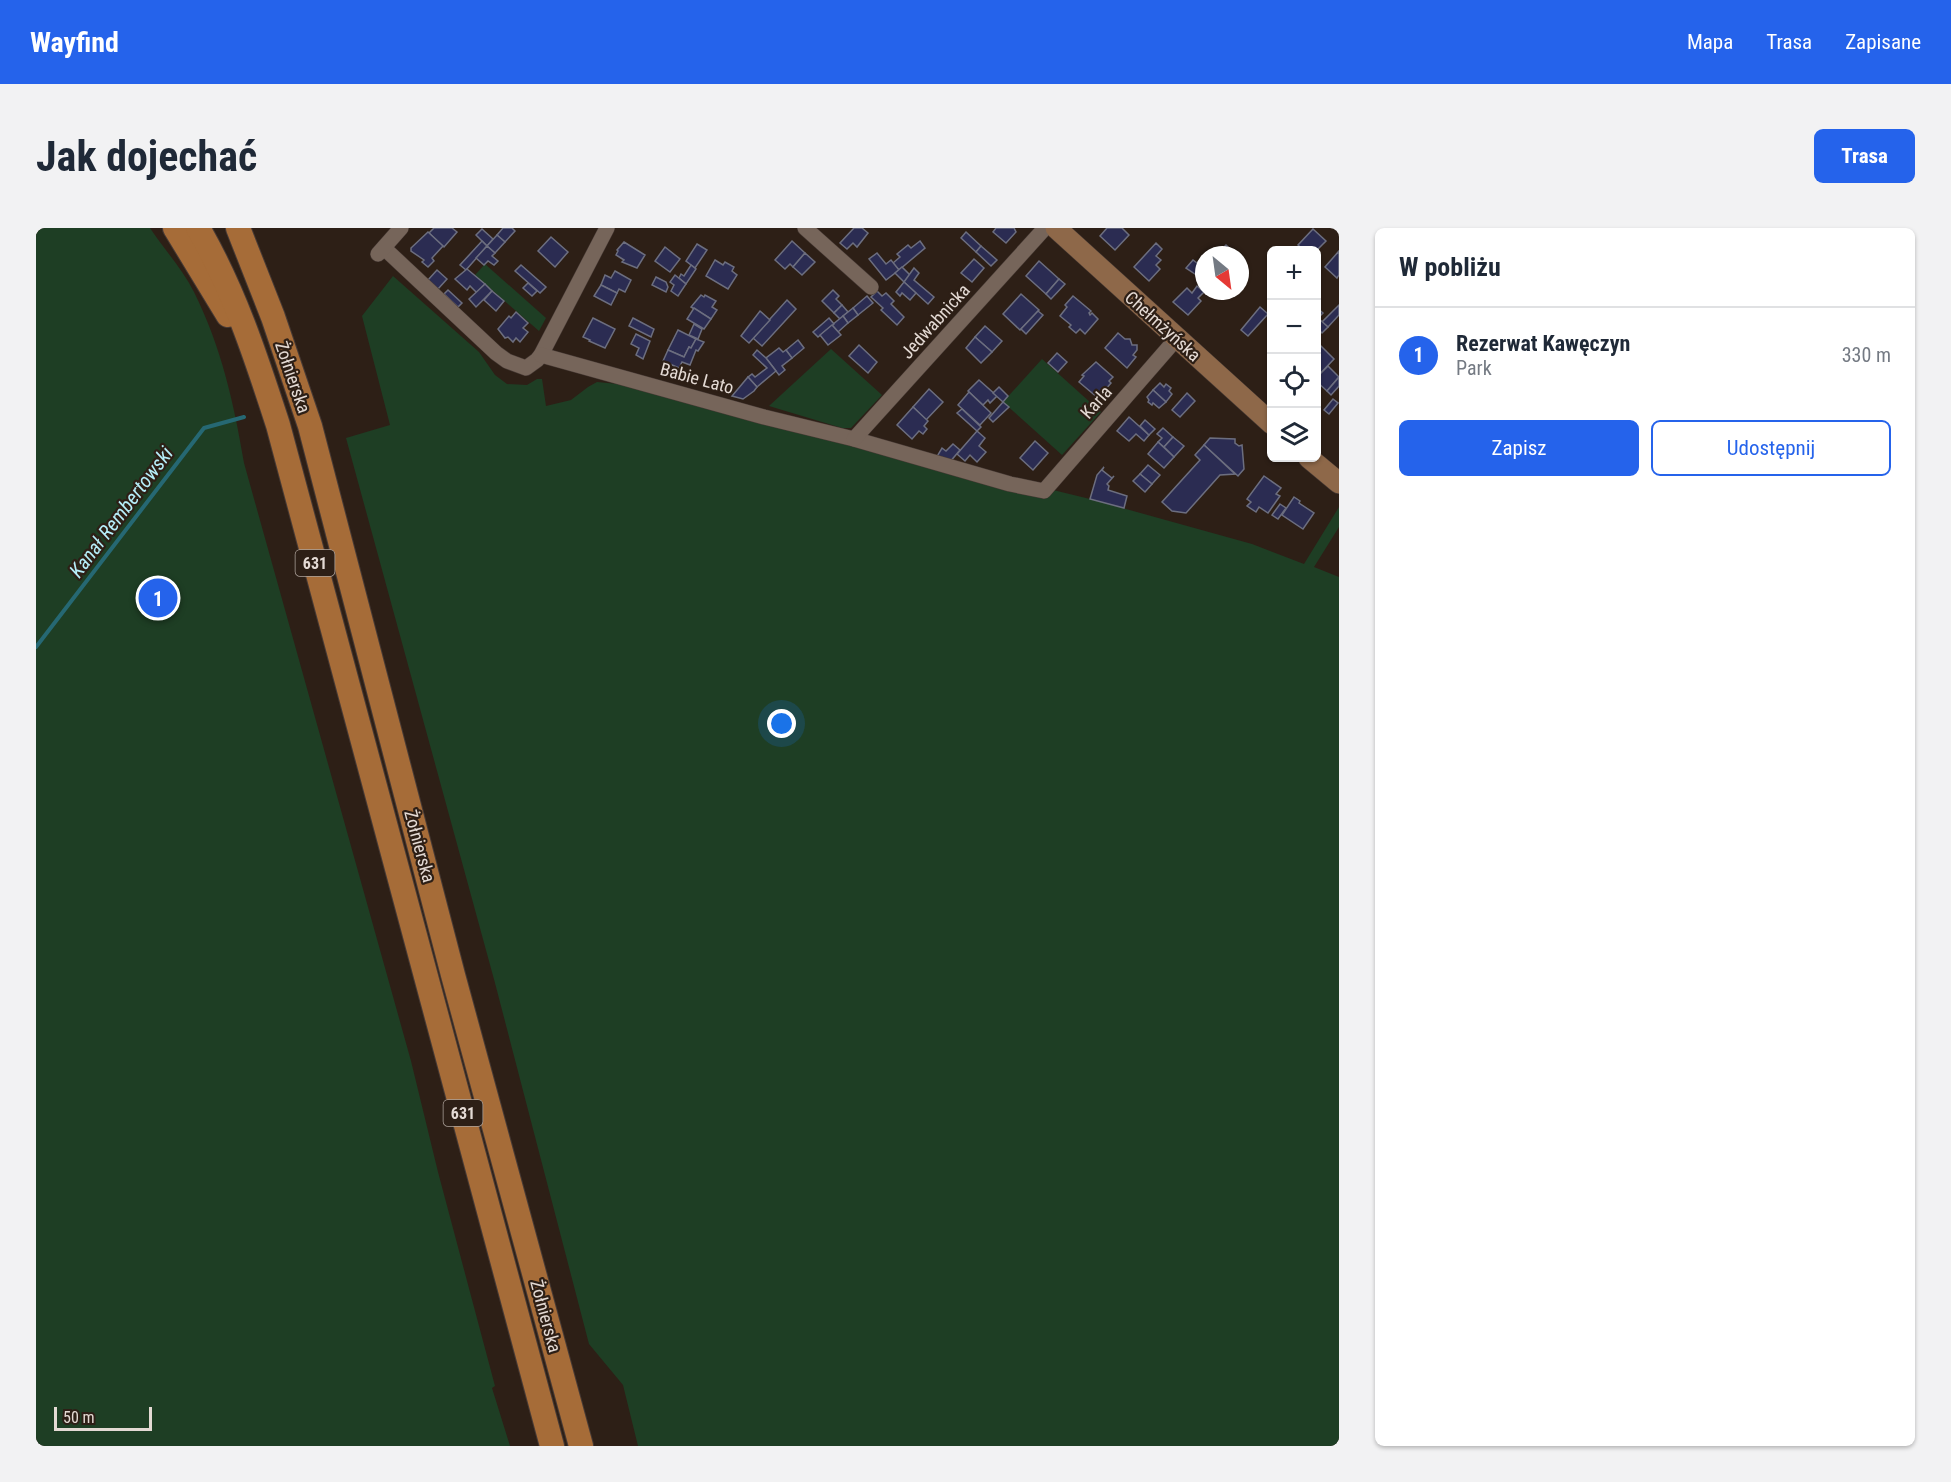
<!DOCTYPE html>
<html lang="pl">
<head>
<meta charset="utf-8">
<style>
  body { margin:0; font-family:"Roboto Condensed",sans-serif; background:#f2f2f3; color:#1f2937 }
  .controls { position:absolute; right:18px; top:18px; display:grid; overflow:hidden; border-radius:9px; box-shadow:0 2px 4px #0004 }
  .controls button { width:54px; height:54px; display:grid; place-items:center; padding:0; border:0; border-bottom:2px solid #e0e1e3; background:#fff; color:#1f2937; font:30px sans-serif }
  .compass { position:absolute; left:1159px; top:18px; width:54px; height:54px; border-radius:50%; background:#fff; box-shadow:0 2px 4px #0004; rotate:151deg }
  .scale { position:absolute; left:18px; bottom:15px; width:98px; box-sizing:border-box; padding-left:6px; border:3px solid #e4dad4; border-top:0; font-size:16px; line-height:21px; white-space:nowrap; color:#e4dad4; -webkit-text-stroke:4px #2d1f16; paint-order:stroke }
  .you { position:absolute; left:746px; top:496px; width:21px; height:21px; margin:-15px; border:4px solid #fff; border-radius:50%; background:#1a73e8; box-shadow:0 0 0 9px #1a73e833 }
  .badge { display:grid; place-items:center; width:39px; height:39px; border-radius:50%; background:#2563eb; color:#fff; font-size:20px; font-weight:700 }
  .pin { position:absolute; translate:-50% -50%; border:3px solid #fff; box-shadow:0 2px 6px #0006 }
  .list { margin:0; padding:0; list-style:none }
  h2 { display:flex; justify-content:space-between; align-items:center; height:78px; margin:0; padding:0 24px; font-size:26px }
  h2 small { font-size:20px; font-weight:400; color:#747a83 }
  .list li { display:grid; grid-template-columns:39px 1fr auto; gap:18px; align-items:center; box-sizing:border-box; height:96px; padding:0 24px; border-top:2px solid #e0e1e3 }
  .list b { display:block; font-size:22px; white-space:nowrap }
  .list p { margin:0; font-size:20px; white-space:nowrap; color:#747a83 }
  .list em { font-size:20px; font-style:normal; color:#747a83 }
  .actions { display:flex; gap:12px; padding:18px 24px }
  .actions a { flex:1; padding:14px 0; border:2px solid #2563eb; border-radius:9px; text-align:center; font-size:21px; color:#2563eb }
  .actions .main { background:#2563eb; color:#fff }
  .icon { flex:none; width:33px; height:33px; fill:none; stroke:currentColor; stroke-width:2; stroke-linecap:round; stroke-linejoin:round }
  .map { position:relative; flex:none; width:1303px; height:1218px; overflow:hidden; border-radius:9px }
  header { display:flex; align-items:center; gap:36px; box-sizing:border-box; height:84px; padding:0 30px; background:#2563eb; color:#fff }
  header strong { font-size:28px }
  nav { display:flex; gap:33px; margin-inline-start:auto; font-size:21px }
  .intro { display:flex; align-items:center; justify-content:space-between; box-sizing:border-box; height:144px; padding:0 36px }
  h1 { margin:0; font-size:42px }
  .button { padding:15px 27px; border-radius:9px; background:#2563eb; color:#fff; font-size:21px; font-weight:700 }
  main { display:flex; gap:36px; padding:0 36px }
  aside { flex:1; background:#fff; border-radius:9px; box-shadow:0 2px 4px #0004 }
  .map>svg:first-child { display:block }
</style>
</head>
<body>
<header>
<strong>Wayfind</strong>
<nav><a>Mapa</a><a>Trasa</a><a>Zapisane</a></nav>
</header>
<div class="intro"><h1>Jak dojechać</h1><a class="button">Trasa</a></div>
<main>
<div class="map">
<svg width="1303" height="1218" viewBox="0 0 1303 1218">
  <rect width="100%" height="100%" fill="#2d1f16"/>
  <g fill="#1e3e24">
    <path d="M0,0H114C128,21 147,42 158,64C185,118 198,175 208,235L375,833L402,944L459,1158L456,1160L474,1218H0Z"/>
    <polygon points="449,36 510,90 503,103 439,47"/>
    <polygon points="357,48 443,124 459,147 471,156 491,157 501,151 506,151 510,178 535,172 552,159 561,154 582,156 1054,271 1216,316 1268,336 1303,279 1303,299 1278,339 1303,349 1303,1218 602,1218 587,1157 553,1116 459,755 310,210 354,197 326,88"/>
    <polygon points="795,121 846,167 815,200 806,200 733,178"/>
    <polygon points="1006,131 1065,184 1026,227 967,174"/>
  </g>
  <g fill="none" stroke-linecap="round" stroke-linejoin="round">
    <polyline stroke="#266873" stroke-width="4" points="0,419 168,200 208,189"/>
  </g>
  <g fill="#2b2c52" stroke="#6c6e7f" stroke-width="1.5">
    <polygon points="398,0 416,0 421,4 408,19 393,5"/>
    <polygon points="467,0 476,0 479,3 469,14 461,7"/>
    <polygon points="818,0 826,0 832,5 821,19 817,15 811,21 804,15"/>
    <polygon points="960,0 978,0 980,4 970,15 957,4"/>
    <polygon points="1071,0 1086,0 1093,7 1079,22 1064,8"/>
    <polygon points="446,1 457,11 451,18 440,7"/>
    <polygon points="1277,1 1290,13 1280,23 1268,22 1262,17"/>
    <polygon points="392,4 407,18 396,30 398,33 392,39 386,34 388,32 375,23 375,20"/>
    <polygon points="930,4 945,18 940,24 925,10"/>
    <polygon points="461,7 469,14 459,25 451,18"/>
    <polygon points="515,9 532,24 519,39 502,23"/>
    <polygon points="446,13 451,18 430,42 424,37"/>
    <polygon points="756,13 769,25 757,39 754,36 749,41 739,32"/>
    <polygon points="884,13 889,20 863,42 857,35 864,29 861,26 872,17 875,20"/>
    <polygon points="588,14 609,27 601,40 586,34 588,32 580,27 582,23 581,22"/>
    <polygon points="1120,15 1126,21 1120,28 1125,32 1120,37 1124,41 1113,53 1098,39"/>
    <polygon points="661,16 671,22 659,40 650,33"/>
    <polygon points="1190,17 1201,27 1180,27"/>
    <polygon points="451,18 459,25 456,28 462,33 458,37 452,33 448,37 440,30"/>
    <polygon points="945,18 961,32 955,38 940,24"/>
    <polygon points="629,19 644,31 634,44 619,33"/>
    <polygon points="1303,23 1303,47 1301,50 1289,39"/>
    <polygon points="1171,24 1174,27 1168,27 1168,41 1162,48 1150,40 1157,32 1161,35"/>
    <polygon points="769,25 779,34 766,47 757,39"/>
    <polygon points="841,25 850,36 855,32 863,42 850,52 833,31"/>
    <polygon points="938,31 948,40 936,54 925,45"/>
    <polygon points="679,32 687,37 689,34 698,39 696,43 701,47 692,61 670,48"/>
    <polygon points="1003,33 1023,51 1010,66 990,48"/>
    <polygon points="485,37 510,59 504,65 479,43"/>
    <polygon points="655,37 660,41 650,56 643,50 645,46 648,48"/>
    <polygon points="866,39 873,46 874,48 868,54 859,45"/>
    <polygon points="878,40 883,45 878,52 898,69 892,76 868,54"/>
    <polygon points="431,41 449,56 441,65 434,58 431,62 419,51"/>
    <polygon points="401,42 411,51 402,61 392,52"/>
    <polygon points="579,43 595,52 589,64 583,61 581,65 565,57 569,47 575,50"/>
    <polygon points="639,47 650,56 642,68 635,63 638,57 634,54"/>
    <polygon points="620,49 630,54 632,59 630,64 616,57"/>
    <polygon points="1023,51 1029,56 1015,71 1010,66"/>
    <polygon points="868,54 880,65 874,72 866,65 864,68 860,64"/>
    <polygon points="492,55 501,63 496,68 487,60"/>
    <polygon points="449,56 456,63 440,79 433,71"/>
    <polygon points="565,57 581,65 575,77 558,68"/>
    <polygon points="1161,58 1168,64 1162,70 1165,73 1152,87 1137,74 1151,60 1156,65"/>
    <polygon points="412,62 426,75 422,79 408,66"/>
    <polygon points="797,62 803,68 800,71 806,77 798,85 786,73"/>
    <polygon points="456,63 468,73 460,83 448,72"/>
    <polygon points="841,63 846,68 850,65 858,73 855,76 868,89 861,97 845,82 847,80 835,69"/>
    <polygon points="985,66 1003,82 984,102 967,86"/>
    <polygon points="665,67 668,69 669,67 680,73 676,79 681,82 675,91 655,79"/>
    <polygon points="831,68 837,75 822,87 817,80"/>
    <polygon points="1037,68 1055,83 1053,85 1054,87 1056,85 1062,91 1049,106 1044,101 1040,105 1033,99 1035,97 1024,88 1031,79 1029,77"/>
    <polygon points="751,72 760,81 726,118 717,110"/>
    <polygon points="806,77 812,84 804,91 798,85"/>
    <polygon points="1303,77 1303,87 1292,99 1286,94"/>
    <polygon points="1224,79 1232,86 1212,108 1205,102"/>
    <polygon points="1280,79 1287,85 1282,90 1292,99 1286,105 1280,99"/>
    <polygon points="658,80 675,91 668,101 651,91"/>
    <polygon points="817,80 822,87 812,95 807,88"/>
    <polygon points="724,83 734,92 713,115 705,108"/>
    <polygon points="1002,83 1007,87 990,106 985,101"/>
    <polygon points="480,84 492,95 487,100 492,104 484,114 480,110 477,114 472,109 469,110 462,101 473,88 475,90"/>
    <polygon points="807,88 812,95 802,104 796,97"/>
    <polygon points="557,90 579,101 569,120 553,113 554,112 547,109"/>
    <polygon points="597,90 618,101 615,109 593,98"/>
    <polygon points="793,90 798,96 782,109 777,104"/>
    <polygon points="658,96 666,101 662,111 653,107"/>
    <polygon points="796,97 805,107 792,117 784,107"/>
    <polygon points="949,98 966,113 956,124 939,109"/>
    <polygon points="642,102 660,111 655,120 653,119 648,129 632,122"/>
    <polygon points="1082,105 1089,111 1094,111 1096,117 1101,117 1101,122 1097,127 1100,129 1091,140 1069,120"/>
    <polygon points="600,106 614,113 607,131 600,127 603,120 595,116"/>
    <polygon points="939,109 956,124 945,135 930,120"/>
    <polygon points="660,111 668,114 662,123 660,122 654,137 646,134 643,140 627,133 632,122 648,129 653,119 655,120"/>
    <polygon points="762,112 768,120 756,130 750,122"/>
    <polygon points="823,117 841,134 832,145 813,128"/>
    <polygon points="1285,118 1298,131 1280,150 1280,124"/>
    <polygon points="743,120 747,124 750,122 756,130 746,138 749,142 743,147 730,130"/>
    <polygon points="721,122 730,130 740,143 721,159 712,149 716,146 719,149 731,140 717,127"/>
    <polygon points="1021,125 1031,134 1022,144 1012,135"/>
    <polygon points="1060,134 1077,149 1073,153 1075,155 1062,170 1043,154 1048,148 1046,147"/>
    <polygon points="1292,138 1303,149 1291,163 1280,153 1280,150"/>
    <polygon points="712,149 721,159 718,163 707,171 696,168"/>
    <polygon points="1303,149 1303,158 1295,167 1291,163"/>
    <polygon points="943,152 961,168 954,175 952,172 947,177 932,163"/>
    <polygon points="1124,155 1128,159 1130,156 1135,160 1133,163 1136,166 1130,174 1117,162"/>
    <polygon points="963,159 972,168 967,174 957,165"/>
    <polygon points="893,161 907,174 890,192 877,179"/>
    <polygon points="1117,162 1130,174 1123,180 1117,175 1116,177 1112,174 1113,172 1111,169"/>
    <polygon points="933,164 955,185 944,197 922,177"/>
    <polygon points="1151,165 1159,173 1144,189 1136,182"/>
    <polygon points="1297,171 1302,175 1293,186 1288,182"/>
    <polygon points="967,174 973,179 957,194 953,190"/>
    <polygon points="877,179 892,193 888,198 891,201 887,206 883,203 876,211 861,197"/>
    <polygon points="926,181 945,199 941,203 921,185"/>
    <polygon points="1093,189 1113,207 1108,213 1100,206 1093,213 1081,203"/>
    <polygon points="1109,192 1119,201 1113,207 1104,198"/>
    <polygon points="1127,200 1137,209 1128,219 1122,214 1126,210 1121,206"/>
    <polygon points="941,203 949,210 943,218 950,224 941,234 934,227 929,233 921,226"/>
    <polygon points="1137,209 1148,218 1138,229 1128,219"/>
    <polygon points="1174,210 1199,211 1199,215 1203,218 1206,217 1208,241 1202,248 1168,217"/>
    <polygon points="999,213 1012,225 997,242 984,230"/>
    <polygon points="1122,214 1138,229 1128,240 1112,226"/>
    <polygon points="917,216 924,222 913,235 900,230 906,220 910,223"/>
    <polygon points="1168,217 1199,246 1184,247 1150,285 1136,283 1126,274 1164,232 1159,227"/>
    <polygon points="1112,237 1124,247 1116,256 1104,246"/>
    <polygon points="1068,239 1066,242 1076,250 1078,248 1071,256 1073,258 1072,262 1091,268 1088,280 1054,271 1061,247"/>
    <polygon points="1104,246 1116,256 1109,264 1097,253"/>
    <polygon points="1228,248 1245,260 1240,266 1244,268 1232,285 1223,279 1220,284 1211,278 1215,274 1211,271"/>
    <polygon points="1258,269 1264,273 1263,275 1278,285 1267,301 1246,287"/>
    <polygon points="1244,276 1250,280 1242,291 1236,287"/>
  </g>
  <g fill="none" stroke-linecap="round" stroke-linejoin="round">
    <defs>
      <g id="street">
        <polyline points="769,0 835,59"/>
        <polyline points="348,20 460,125 471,133 490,140 501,132 505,127 571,0"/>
        <polyline points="342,26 365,0"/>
        <polyline points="505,127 728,189 818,211 974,256 1008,263 1141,110"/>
        <polyline points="818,211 1009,0"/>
      </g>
      <g id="secondary">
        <polyline points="1020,0 1236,196"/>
        <polyline points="1273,230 1303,255"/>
      </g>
      <g id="primary">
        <polyline points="139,0 192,87"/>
        <path d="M162,0C198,62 220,129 242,197L516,1218"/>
        <polyline points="202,0 237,89 274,198 417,747 545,1218"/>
      </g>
    </defs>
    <use href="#street" stroke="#473a35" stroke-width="16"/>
    <use href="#secondary" stroke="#473a35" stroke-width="22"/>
    <use href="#primary" stroke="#473a35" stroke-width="26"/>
    <use href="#street" stroke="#76655a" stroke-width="15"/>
    <use href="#secondary" stroke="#8e6849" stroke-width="21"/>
    <use href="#primary" stroke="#a66c38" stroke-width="24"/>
  </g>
  <g text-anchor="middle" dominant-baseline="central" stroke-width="4.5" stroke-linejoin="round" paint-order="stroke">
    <g fill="#2d1f16" stroke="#ada29b" stroke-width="1.5">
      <rect x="259.5" y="322" width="39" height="26" rx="4.5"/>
      <rect x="407.5" y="872" width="39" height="26" rx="4.5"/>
    </g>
    <g font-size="16" font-weight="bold" fill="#e4dad4">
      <text x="279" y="335">631</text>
      <text x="427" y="885">631</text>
    </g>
    <g font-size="18" fill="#e4dad4" stroke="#2d1f16">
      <text transform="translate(899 93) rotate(-48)">Jedwabnicka</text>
      <text transform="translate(1127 98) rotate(42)">Chełmżyńska</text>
      <text transform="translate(257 149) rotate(71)">Żołnierska</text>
      <text transform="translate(661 150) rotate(15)">Babie Lato</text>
      <text transform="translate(1060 174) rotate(-49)">Karla</text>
      <text transform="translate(384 618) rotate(75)">Żołnierska</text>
      <text transform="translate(510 1088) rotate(75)">Żołnierska</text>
    </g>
    <g font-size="20" font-style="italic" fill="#b6eef9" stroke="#2d1f16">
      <text transform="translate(85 284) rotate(-53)">Kanał Rembertowski</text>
    </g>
  </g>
</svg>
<div class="controls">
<button>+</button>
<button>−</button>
<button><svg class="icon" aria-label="locate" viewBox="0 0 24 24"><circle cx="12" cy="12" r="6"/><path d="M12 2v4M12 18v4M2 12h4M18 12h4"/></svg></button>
<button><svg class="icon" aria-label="layers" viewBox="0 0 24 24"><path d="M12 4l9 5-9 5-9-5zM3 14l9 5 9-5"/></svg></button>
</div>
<svg class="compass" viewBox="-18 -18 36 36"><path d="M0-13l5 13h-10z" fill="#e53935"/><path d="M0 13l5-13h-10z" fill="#747a83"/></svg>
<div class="scale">50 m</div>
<div class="you"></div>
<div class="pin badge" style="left:122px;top:370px">1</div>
</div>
<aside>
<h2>W pobliżu<small></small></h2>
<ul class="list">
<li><span class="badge">1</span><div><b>Rezerwat Kawęczyn</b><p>Park</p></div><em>330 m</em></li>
</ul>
<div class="actions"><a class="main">Zapisz</a><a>Udostępnij</a></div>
</aside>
</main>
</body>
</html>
